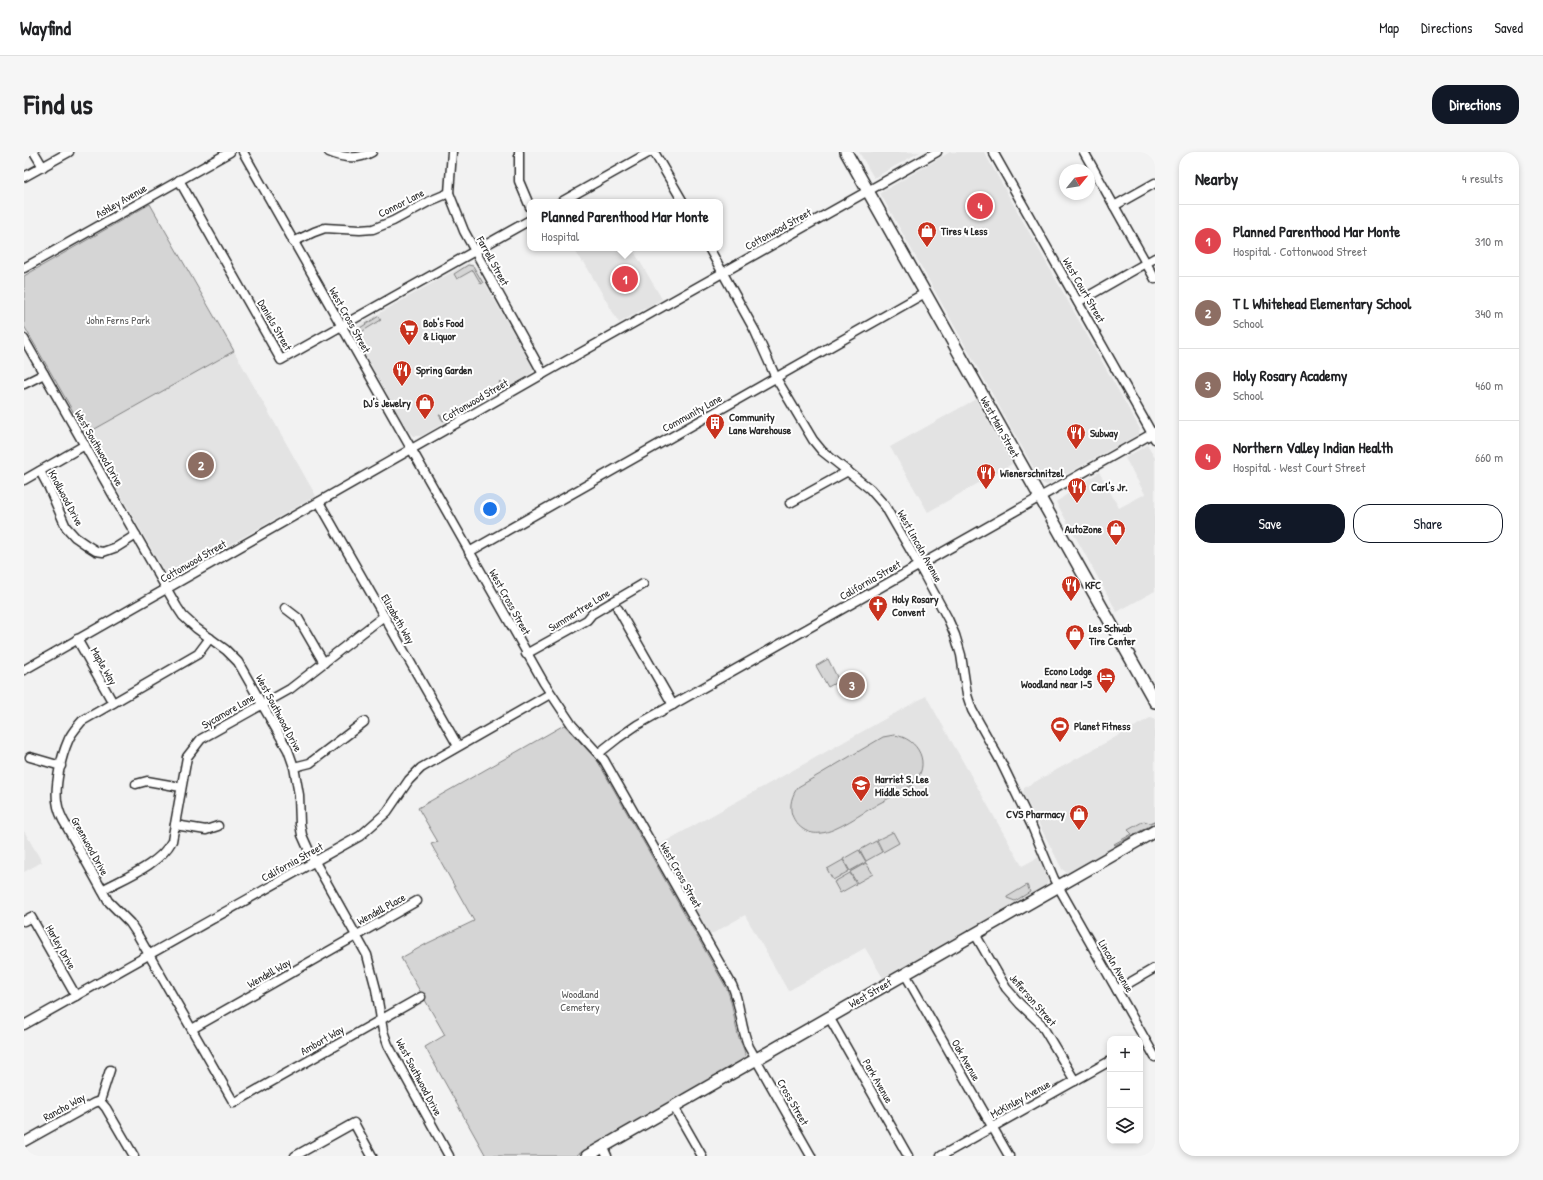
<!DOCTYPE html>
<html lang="en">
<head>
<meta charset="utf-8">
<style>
  body { margin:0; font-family:"Patrick Hand",sans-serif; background:#f6f6f6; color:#202124 }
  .controls { position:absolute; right:12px; bottom:12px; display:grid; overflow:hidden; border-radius:8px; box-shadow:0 2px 6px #0003 }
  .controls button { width:36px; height:36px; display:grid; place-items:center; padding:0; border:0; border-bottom:1px solid #e0e0e0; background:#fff; color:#202124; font:20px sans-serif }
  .compass { position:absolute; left:1035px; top:12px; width:36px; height:36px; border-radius:50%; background:#fff; box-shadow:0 2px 6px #0003; rotate:60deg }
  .you { position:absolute; left:466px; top:357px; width:14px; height:14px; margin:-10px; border:3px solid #fff; border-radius:50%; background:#1a73e8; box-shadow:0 0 0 6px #1a73e833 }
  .badge { display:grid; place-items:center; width:26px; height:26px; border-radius:50%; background:#111827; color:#fff; font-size:13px; font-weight:700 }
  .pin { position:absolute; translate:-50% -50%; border:2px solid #fff; box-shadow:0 1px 4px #0006 }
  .popup { position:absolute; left:503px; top:47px; width:196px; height:52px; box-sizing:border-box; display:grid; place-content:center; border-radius:8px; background:#fff; filter:drop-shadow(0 1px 3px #0005); font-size:13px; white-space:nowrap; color:#757577 }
  .popup b { font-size:15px; color:#202124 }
  .popup::after { content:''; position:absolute; left:50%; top:100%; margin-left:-8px; border:8px solid transparent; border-top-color:#fff }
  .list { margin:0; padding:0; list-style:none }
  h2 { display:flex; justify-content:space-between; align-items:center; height:52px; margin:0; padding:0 16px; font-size:17px }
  h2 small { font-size:13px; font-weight:400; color:#757577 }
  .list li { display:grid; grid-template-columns:26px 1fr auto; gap:12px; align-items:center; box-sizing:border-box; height:72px; padding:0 16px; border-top:1px solid #e0e0e0 }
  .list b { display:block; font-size:15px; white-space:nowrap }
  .list p { margin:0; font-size:13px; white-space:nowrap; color:#757577 }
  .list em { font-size:13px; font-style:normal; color:#757577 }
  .actions { display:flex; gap:8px; padding:12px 16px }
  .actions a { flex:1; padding:9px 0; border:1px solid #111827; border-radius:16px; text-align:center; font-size:14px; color:#111827 }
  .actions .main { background:#111827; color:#fff }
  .icon { flex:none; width:22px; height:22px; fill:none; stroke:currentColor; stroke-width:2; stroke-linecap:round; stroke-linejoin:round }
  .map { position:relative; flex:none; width:1131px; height:1004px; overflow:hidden; border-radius:16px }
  header { display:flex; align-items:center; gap:24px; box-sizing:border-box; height:56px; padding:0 20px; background:#fff; border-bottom:1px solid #e0e0e0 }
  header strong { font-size:19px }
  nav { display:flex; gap:22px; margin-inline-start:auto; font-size:14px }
  .intro { display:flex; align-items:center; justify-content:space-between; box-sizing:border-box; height:96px; padding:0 24px }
  h1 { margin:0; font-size:28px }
  .button { padding:10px 18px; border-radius:16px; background:#111827; color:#fff; font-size:14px; font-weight:700 }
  main { display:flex; gap:24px; padding:0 24px }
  aside { flex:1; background:#fff; border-radius:16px; box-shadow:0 2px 6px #0003 }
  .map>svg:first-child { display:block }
</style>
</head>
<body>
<header>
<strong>Wayfind</strong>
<nav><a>Map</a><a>Directions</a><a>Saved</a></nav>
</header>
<div class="intro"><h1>Find us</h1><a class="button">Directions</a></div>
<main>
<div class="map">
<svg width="1131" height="1004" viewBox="0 0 1131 1004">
  <rect width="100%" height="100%" fill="#f2f2f2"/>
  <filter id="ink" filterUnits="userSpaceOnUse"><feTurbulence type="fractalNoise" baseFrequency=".025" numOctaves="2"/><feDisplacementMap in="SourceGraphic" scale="8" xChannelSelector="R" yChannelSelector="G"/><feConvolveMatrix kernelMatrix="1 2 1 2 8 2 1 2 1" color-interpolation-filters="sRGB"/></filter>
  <g filter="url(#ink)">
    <g fill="#e3e3e3">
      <polygon points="835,0 896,0 850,26"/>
      <polygon points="926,0 960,0 1116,277 1115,282 1023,333 1018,331 856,41"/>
      <polygon points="550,96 608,96 638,147 595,171 560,110 558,111"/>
      <polygon points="444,111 448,112 452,115 509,216 509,219 505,223 397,284 389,284 384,279 329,181 330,178 333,174"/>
      <polygon points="210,199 292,344 150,424 146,425 141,421 62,282"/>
      <polygon points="952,247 988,312 904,360 866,295"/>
      <polygon points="1123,293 1131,306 1131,439 1093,460 1032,350 1075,320 1095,356 1121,342 1101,306"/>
      <polygon points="902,544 998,714 1015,705 1023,725 1024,730 1021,734 859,826 841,796 764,839 721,763 686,783 635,693"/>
      <polygon points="1126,566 1131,567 1131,671 1043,721 1038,717 999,641 1000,636"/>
      <polygon points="0,679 18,710 0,720"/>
    </g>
    <g fill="#d5d5d5" stroke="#808080">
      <polygon points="126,52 210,199 62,282 0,174 0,124"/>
      <polygon points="444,113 449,114 459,131 457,132 449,118 433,127 430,122"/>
      <polygon points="355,164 357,168 334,182 343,199 342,200 332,182 331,179"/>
      <polygon points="476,229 479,235 419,269 415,263 416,263 419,267 477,234 475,230"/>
      <polygon points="804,507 815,529 804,535 792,514"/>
      <path d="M540,573L573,608L703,837C709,853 710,868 714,883C716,890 721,897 721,904L717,909L551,1004H462L401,895L421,883L377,806L404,791L450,769L407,692L414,690L394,656Z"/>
      <path d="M870,583C895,586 908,613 889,632C878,640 865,646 854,652C840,660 812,680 797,681C785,683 773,676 768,663C765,653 768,643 774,635L859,585Z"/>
      <polygon points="1120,669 1126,671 1131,669 1131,671 1091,693 1090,692 1108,682 1104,678"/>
      <polygon points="869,680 875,691 859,700 853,688"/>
      <polygon points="852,689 858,700 842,709 836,698"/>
      <polygon points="835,698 842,710 826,719 819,707"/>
      <polygon points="819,708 825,719 809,728 803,717"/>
      <polygon points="842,711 849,722 833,731 826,720"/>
      <polygon points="826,721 832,732 816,741 810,730"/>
      <polygon points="1003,733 1006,740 991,749 983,746 983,745"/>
    </g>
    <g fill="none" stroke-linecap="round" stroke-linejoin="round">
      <defs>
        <g id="minor">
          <polyline points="10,0 19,15"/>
          <path d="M219,0L520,531L548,573L580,608L708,833C717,853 716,875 725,895L787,1004"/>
          <path d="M305,0C319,6 334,8 348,0"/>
          <polyline points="428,0 425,41 440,79 519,222"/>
          <polyline points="495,0 495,29 506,55"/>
          <polyline points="630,0 659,50"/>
          <polyline points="969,0 1131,287"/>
          <polyline points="1060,0 1131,127"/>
          <polyline points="0,25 45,0"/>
          <polyline points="155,28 257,208 506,68"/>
          <polyline points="537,50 626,0"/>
          <polyline points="1090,54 1131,31"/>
          <polyline points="269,90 290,80 301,76 336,78 349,77 369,69 406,49 425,41"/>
          <polyline points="685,96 731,179 752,226 789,288 798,299 846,337 861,354 891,406 924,467 931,483 937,503 943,543 948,558 976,608 1007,672 1030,727 1131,905"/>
          <polyline points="0,116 206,0"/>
          <polyline points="1054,150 1131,106"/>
          <polyline points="0,187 153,455 159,464 172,476 202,498 214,510 264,598 270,615 275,643 276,672 278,683 286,701 343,803 352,837 359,879 364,893 425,1004"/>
          <polyline points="0,232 20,222"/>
          <polyline points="16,319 25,336 42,375 51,385 64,394 72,399 79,400 93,395 112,383"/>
          <polyline points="0,328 61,293"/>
          <polyline points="295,350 434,594"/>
          <polyline points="766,351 824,319"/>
          <polyline points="445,400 901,141"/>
          <polyline points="261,456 274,466 300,511"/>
          <polyline points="594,457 649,553"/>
          <path d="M186,486L174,502L58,569C53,575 47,581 44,589C37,605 31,632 33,649C34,659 38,667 43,675L84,749L106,771L112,780L210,951L397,845"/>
          <polyline points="53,487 89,551"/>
          <polyline points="502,502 563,468 568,462 619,432"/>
          <polyline points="0,518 519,222 913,0"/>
          <polyline points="575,601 594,586 613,573 1131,280"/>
          <polyline points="6,605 37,614"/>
          <polyline points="270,615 286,611 340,570"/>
          <polyline points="112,632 123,629 157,635"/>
          <polyline points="151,673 182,678 194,674"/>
          <path d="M78,738C102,725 135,713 148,689L163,605L177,587L266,537L360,464"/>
          <polyline points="0,769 7,765 52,844"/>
          <polyline points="951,782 982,836 996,852 1017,872 1051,929"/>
          <polyline points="881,822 985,1004"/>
          <polyline points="1093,838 1131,816"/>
          <polyline points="805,865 884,1004"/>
          <polyline points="0,873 336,684 363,660 385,628 397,616 526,542"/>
          <polyline points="168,877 393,749"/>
          <polyline points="76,949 82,956 110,1004"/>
          <polyline points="76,949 86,918"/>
          <polyline points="650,955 678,1004"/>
          <polyline points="0,990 70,951 76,949"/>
          <polyline points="579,995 583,1004"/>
          <polyline points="271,1004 330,971 348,1004"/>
          <polyline points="917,1004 1086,909"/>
        </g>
        <g id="major">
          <polyline points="822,0 1131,550"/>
          <polyline points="563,1004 1131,679"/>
        </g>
      </defs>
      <use href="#minor" stroke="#2b2b2b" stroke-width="11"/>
      <use href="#major" stroke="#2b2b2b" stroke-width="14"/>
      <use href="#minor" stroke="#fff" stroke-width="8"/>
      <use href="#major" stroke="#fff" stroke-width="11"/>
    </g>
  </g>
  <defs>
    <symbol id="shop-pin" viewBox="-11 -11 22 30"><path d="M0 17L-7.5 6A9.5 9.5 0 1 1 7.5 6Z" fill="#c8321e" stroke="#fff"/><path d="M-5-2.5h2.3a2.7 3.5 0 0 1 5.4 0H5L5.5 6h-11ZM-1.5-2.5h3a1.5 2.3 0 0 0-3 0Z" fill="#fff"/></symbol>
    <symbol id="supermarket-pin" viewBox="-11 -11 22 30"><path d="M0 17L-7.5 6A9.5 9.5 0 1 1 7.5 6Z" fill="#c8321e" stroke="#fff"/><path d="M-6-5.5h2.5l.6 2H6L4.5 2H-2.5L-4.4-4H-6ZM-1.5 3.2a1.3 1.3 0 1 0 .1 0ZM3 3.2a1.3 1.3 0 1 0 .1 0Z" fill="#fff"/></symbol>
    <symbol id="restaurant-pin" viewBox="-11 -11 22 30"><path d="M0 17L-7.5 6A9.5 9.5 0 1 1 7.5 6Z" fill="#c8321e" stroke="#fff"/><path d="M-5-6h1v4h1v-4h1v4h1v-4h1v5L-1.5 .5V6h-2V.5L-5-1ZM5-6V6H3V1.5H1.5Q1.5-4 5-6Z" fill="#fff"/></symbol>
    <symbol id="building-pin" viewBox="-11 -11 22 30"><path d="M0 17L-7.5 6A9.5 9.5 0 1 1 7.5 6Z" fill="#c8321e" stroke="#fff"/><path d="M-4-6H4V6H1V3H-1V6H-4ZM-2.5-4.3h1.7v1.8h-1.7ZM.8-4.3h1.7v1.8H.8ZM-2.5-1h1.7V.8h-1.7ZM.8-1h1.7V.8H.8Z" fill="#fff"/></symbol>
    <symbol id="church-pin" viewBox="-11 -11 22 30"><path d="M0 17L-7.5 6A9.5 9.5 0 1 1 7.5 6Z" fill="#c8321e" stroke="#fff"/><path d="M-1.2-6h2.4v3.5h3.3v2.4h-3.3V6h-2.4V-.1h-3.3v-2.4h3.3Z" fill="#fff"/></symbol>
    <symbol id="hotel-pin" viewBox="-11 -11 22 30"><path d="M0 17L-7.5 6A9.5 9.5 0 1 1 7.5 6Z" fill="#c8321e" stroke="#fff"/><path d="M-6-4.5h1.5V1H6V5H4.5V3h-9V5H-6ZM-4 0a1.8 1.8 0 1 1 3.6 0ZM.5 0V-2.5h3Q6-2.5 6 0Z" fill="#fff"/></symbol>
    <symbol id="stadium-pin" viewBox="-11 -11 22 30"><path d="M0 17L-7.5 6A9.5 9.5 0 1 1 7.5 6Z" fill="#c8321e" stroke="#fff"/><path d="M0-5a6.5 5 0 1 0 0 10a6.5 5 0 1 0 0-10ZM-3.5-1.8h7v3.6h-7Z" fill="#fff"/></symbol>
    <symbol id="school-pin" viewBox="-11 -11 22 30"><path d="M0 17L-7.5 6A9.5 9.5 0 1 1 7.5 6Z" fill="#c8321e" stroke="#fff"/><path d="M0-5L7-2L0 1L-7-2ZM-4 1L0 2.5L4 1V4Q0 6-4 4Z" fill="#fff"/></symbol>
  </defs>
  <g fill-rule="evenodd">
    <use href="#shop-pin" x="892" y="68" width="22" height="30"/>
    <use href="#supermarket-pin" x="374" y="166" width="22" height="30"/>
    <use href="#restaurant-pin" x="367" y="207" width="22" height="30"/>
    <use href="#shop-pin" x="390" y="240" width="22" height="30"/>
    <use href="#building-pin" x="680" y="260" width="22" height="30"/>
    <use href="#restaurant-pin" x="1041" y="270" width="22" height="30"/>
    <use href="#restaurant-pin" x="951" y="310" width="22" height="30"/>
    <use href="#restaurant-pin" x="1042" y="324" width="22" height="30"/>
    <use href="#shop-pin" x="1081" y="366" width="22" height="30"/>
    <use href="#restaurant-pin" x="1036" y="422" width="22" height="30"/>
    <use href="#church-pin" x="843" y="442" width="22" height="30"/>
    <use href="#shop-pin" x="1040" y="471" width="22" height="30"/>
    <use href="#hotel-pin" x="1071" y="514" width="22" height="30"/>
    <use href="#stadium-pin" x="1025" y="563" width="22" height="30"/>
    <use href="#school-pin" x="826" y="622" width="22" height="30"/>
    <use href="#shop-pin" x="1044" y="651" width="22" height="30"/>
  </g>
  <g text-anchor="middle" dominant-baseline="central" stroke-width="4" stroke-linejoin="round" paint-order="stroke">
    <g font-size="11" fill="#2b2b2b" stroke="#fff">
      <text transform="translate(97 49) rotate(-30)">Ashley Avenue</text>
      <text transform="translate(377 51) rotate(-27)">Connor Lane</text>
      <text transform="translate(754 77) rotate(-29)">Cottonwood Street</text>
      <text transform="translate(469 109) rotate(61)">Farrell Street</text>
      <text transform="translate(1060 138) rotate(60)">West Court Street</text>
      <text transform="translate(326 168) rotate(61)">West Cross Street</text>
      <text transform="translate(251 173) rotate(60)">Daniels Street</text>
      <text transform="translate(451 248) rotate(-30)">Cottonwood Street</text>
      <text transform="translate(668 261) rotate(-29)">Community Lane</text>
      <text transform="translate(976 275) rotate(61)">West Main Street</text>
      <text transform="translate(75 296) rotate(60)">West Southwood Drive</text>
      <text transform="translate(42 346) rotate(62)">Knollwood Drive</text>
      <text transform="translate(896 394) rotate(61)">West Lincoln Avenue</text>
      <text transform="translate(169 409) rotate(-30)">Cottonwood Street</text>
      <text transform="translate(846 428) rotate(-30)">California Street</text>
      <text transform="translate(486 450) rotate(61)">West Cross Street</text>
      <text transform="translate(555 458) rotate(-32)">Summertree Lane</text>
      <text transform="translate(374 467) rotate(60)">Elizabeth Way</text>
      <text transform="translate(80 514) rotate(60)">Maple Way</text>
      <text transform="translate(204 559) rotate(-30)">Sycamore Lane</text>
      <text transform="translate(255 561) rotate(62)">West Southwood Drive</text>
      <text transform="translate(66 694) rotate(61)">Greenwood Drive</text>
      <text transform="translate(268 710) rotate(-29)">California Street</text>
      <text transform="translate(657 723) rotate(61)">West Cross Street</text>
      <text transform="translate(357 757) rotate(-29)">Wendell Place</text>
      <text transform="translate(37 795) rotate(60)">Harley Drive</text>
      <text transform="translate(1092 814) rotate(60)">Lincoln Avenue</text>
      <text transform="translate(245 821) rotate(-30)">Wendell Way</text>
      <text transform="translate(846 841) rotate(-30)">West Street</text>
      <text transform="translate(1009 848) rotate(49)">Jefferson Street</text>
      <text transform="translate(298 888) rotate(-30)">Ambort Way</text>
      <text transform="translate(942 908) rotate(60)">Oak Avenue</text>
      <text transform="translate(395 925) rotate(62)">West Southwood Drive</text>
      <text transform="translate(854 929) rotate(60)">Park Avenue</text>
      <text transform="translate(996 947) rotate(-29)">McKinley Avenue</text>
      <text transform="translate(769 950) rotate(60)">Cross Street</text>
      <text transform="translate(40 955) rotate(-29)">Rancho Way</text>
    </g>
    <g font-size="11" font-weight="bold" fill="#2b2b2b" stroke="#fff" text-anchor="start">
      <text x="917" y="79">Tires 4 Less</text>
      <text x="399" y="171">Bob's Food<tspan x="399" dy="13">&amp; Liquor</tspan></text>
      <text x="392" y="218">Spring Garden</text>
      <text x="387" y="251" text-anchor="end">DJ's Jewelry</text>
      <text x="705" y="265">Community<tspan x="705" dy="13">Lane Warehouse</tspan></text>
      <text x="1066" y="281">Subway</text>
      <text x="976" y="321">Wienerschnitzel</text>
      <text x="1067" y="335">Carl's Jr.</text>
      <text x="1078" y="377" text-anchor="end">AutoZone</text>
      <text x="1061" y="433">KFC</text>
      <text x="868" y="447">Holy Rosary<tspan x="868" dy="13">Convent</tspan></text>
      <text x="1065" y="476">Les Schwab<tspan x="1065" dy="13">Tire Center</tspan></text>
      <text x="1068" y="519" text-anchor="end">Econo Lodge<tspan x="1068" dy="13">Woodland near I-5</tspan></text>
      <text x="1050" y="574">Planet Fitness</text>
      <text x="851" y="627">Harriet S. Lee<tspan x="851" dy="13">Middle School</tspan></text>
      <text x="1041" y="662" text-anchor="end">CVS Pharmacy</text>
    </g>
    <g font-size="11" fill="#565656" stroke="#fff">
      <text x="94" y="168">John Ferns Park</text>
      <text x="556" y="842">Woodland<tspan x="556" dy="13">Cemetery</tspan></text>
    </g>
  </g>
</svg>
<div class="controls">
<button>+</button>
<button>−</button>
<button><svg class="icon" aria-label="layers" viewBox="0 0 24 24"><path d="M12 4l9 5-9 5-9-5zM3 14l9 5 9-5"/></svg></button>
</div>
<svg class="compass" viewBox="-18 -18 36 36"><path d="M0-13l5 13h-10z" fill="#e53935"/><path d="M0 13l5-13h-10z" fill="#757577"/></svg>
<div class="you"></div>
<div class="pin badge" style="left:601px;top:127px;background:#e0444e">1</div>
<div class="popup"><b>Planned Parenthood Mar Monte</b>Hospital</div>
<div class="pin badge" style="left:177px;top:313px;background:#8d6e63">2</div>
<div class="pin badge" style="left:828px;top:533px;background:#8d6e63">3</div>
<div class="pin badge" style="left:956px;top:54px;background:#e0444e">4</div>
</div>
<aside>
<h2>Nearby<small>4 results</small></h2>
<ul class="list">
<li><span class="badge" style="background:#e0444e">1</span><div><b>Planned Parenthood Mar Monte</b><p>Hospital · Cottonwood Street</p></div><em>310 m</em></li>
<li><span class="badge" style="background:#8d6e63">2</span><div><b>T L Whitehead Elementary School</b><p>School</p></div><em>340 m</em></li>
<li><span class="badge" style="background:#8d6e63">3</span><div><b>Holy Rosary Academy</b><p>School</p></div><em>460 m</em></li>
<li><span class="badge" style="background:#e0444e">4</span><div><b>Northern Valley Indian Health</b><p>Hospital · West Court Street</p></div><em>660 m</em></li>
</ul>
<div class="actions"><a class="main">Save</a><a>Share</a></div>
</aside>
</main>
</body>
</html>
